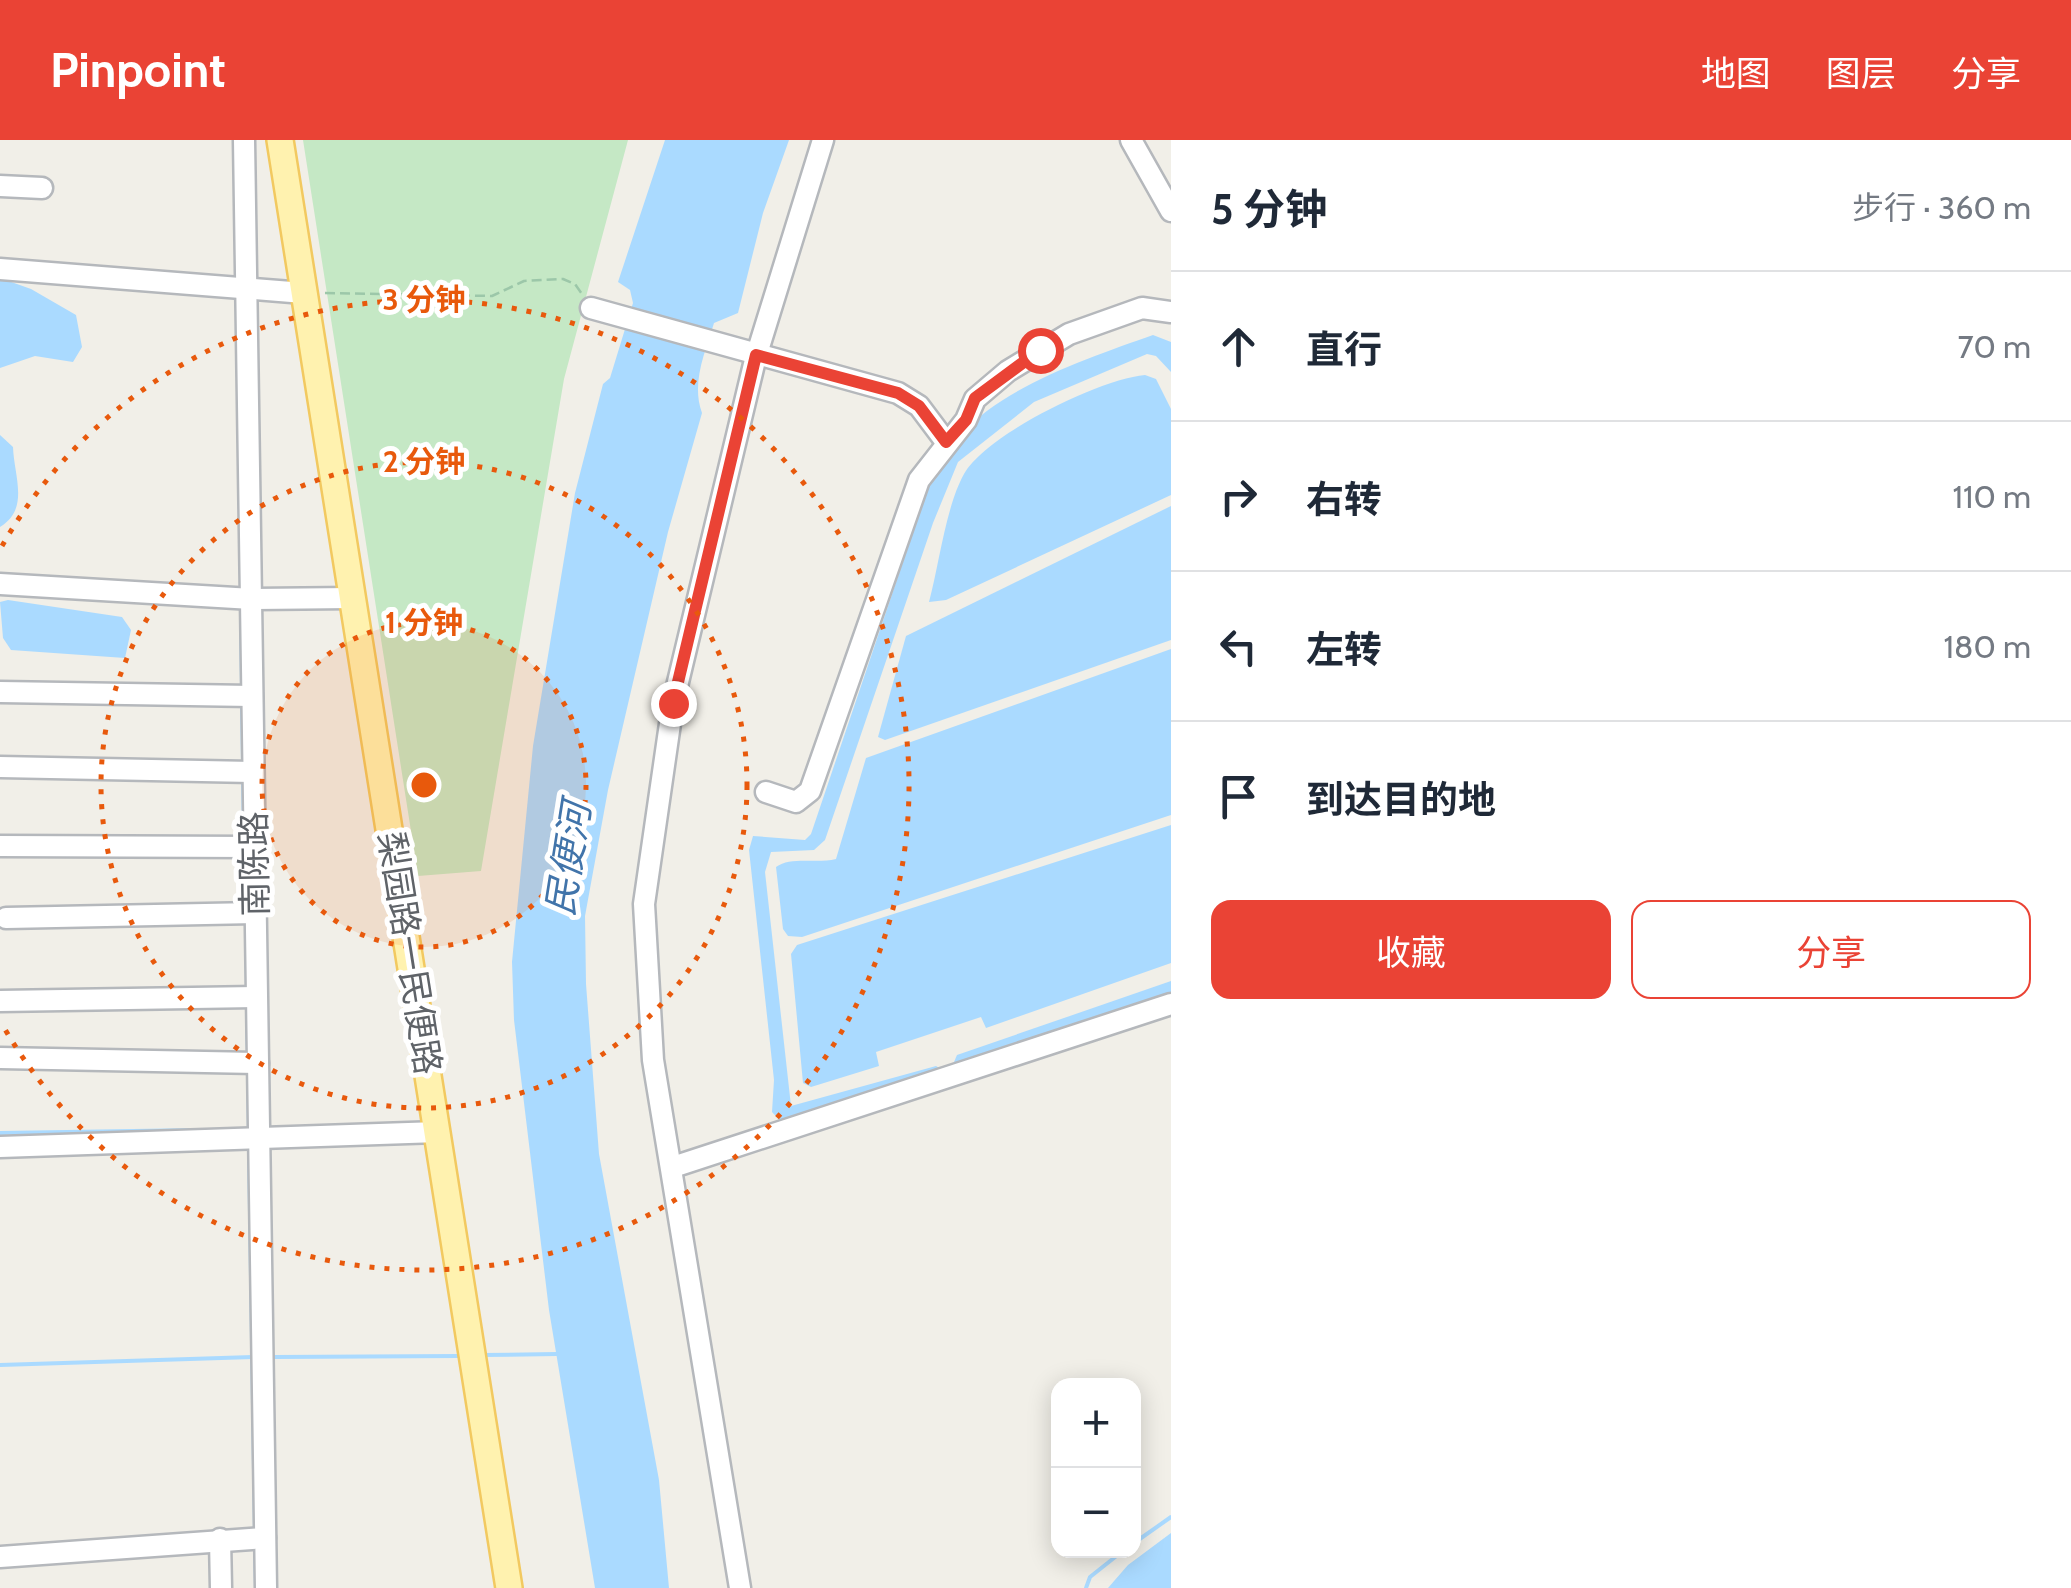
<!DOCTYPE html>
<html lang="zh">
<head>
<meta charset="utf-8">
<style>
  body { margin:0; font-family:Cabin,"Noto Sans SC",sans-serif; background:#f6f6f7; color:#1f2937 }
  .controls { position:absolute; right:30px; bottom:30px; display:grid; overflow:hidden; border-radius:20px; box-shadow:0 5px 25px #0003 }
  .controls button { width:90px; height:90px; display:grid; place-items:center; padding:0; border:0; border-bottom:2px solid #e0e1e3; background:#fff; color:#1f2937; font:50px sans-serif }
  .stop { position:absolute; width:30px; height:30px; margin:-22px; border:8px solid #ea4335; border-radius:50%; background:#fff }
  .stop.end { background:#ea4335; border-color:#fff; box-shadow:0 2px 10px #0008 }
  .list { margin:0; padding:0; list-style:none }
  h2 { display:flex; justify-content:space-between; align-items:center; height:130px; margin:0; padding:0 40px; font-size:42px }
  h2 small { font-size:32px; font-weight:400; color:#747a83 }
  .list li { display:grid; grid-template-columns:65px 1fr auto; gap:30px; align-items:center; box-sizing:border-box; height:150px; padding:0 40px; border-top:2px solid #e0e1e3 }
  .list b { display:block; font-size:38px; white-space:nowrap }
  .list em { font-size:32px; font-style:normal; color:#747a83 }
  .actions { display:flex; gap:20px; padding:30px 40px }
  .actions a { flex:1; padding:22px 0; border:2px solid #ea4335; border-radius:20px; text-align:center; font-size:35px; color:#ea4335 }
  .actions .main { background:#ea4335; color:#fff }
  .icon { flex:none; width:55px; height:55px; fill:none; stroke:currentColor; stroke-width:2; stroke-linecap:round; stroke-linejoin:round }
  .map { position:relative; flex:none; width:1171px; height:1448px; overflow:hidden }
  header { display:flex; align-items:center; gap:60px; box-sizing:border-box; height:140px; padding:0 50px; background:#ea4335; color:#fff }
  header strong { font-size:48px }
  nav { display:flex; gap:55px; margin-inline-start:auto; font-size:35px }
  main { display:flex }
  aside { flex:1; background:#fff }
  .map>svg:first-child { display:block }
</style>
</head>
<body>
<header>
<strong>Pinpoint</strong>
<nav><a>地图</a><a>图层</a><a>分享</a></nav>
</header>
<main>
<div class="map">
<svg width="1171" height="1448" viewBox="0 0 1171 1448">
  <rect width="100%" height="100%" fill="#f1efe8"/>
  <polygon fill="#c5e8c5" points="303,0 628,0 564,239 481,731 418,736"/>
  <g fill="#aadaff">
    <path d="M665,0H789L763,73L738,173L714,183C705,213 691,243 702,273L668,392L608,650L585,776L586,844L599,1014L659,1340L669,1448H595L549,1170L514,880L512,822L533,606L575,353L603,244L610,238L633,163L630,150L618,142Z"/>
    <polygon points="0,138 31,149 76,175 82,207 73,222 35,216 0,228"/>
    <path d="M1153,195L1171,202V232L1156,216L1147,214L1034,262L958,322L933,383L825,700L814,710L771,712L765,732L791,966L936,926L941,929L940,936L785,986L772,972L774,940L749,710L753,696L805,700L811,694L931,339C941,325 950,308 962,294C1003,246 1094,216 1153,195Z"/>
    <path d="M1145,235L1156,239L1171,269V355L946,460L929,462C939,425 946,366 964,334C987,294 1100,239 1145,235Z"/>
    <path d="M0,295L13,307C14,336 30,369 0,387Z"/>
    <polygon points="1171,366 1171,500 885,600 878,597 906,496"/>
    <polygon points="8,460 122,477 131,490 125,518 11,510 3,498 0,462"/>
    <path d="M1171,509V675L802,797L788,796L783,789L776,727C791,716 817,724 836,719L866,618Z"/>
    <polygon points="1171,685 1171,823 986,888 981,877 876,912 879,926 811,947 803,943 791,814 797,805"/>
    <polygon points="1171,841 1171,856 958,929 954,922 957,915"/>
    <polygon points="1171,1393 1171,1448 1108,1448 1128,1425"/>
  </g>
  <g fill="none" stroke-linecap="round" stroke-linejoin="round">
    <g stroke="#aadaff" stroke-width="4">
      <polyline points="241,483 242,548"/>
      <polyline points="242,563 243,623"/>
      <polyline points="243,638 244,698"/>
      <polyline points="244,713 245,768"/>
      <polyline points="246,783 247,848"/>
      <polyline points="247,888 248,913"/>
      <polyline points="248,928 249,993"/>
      <polyline points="0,993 200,990"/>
      <polyline points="249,1008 255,1393"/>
      <polyline points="482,1215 557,1214"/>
      <polyline points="275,1217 458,1216"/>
      <polyline points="0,1225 253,1217"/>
      <polyline points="1134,1403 1171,1377"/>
      <polyline points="255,1408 256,1448"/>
      <polyline points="1086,1448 1090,1437 1124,1410"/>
    </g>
    <defs>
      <g id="minor">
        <polyline points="244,0 266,1448"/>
        <polyline points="1131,0 1171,71"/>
        <polyline points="0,46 42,48"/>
        <polyline points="0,129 304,153"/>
        <polyline points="591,168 898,253 919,266 946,302"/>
        <polyline points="0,444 252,459 352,458"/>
        <polyline points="0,552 252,556"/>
        <polyline points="0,627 252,632"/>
        <polyline points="766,652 796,662 810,651 919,340 966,280 975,259 1008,231 1069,194 1142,168 1171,172"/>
        <polyline points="0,706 254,707"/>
        <polyline points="6,778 255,773"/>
        <polyline points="0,861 256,857"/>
        <polyline points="0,918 258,923"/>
        <polyline points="0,1007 438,992"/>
        <polyline points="673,1027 1171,864"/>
        <polyline points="220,1399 221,1448"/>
        <polyline points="0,1417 265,1398"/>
        <polyline points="740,1448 653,920 644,764 673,563 755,220 823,0"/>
      </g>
      <polyline id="major" points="280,0 509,1448"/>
    </defs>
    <use href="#minor" stroke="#b5b8bc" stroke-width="25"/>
    <use href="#major" stroke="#f2c960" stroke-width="30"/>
    <polyline stroke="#9cc7a9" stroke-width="2.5" stroke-dasharray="10 5" stroke-linecap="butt" points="325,153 492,156 524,141 563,139 575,144 582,154"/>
    <use href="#minor" stroke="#fff" stroke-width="20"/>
    <use href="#major" stroke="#fff2af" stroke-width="25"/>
  </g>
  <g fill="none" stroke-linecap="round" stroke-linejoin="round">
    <polyline stroke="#ea4335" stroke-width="12" points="673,563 756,215 898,253 919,266 946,302 966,280 975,258 1040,210"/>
  </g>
  <circle cx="424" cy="645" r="162" fill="#e8590c" fill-opacity=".12"/>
  <g fill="none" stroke="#e8590c" stroke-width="5" stroke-dasharray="5 10">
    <circle cx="424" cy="645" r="162"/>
    <circle cx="424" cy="645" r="323"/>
    <path d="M2 406A485 485 0 1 1 2 884"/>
  </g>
  <g text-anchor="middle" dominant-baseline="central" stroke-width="10" stroke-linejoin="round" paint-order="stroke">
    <g font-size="35" fill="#5f6368" stroke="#fff">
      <text transform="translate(254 724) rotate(-91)">南陈路</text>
      <text transform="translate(410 813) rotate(81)">梨园路一民便路</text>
    </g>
    <g font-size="38" font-style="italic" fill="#4174aa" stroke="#fff">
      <text transform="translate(568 719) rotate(-81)">民便河</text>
    </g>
  </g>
  <circle cx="424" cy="645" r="15" fill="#e8590c" stroke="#fff" stroke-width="5"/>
  <g font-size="30" text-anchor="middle" font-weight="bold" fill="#e8590c" stroke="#fff" stroke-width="10" stroke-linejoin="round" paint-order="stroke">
    <text x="424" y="170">3 分钟</text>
    <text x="424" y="332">2 分钟</text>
    <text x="424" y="493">1 分钟</text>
  </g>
</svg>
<div class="controls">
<button>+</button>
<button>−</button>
</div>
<div class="stop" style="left:1040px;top:210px"></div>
<div class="stop end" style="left:673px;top:563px"></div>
</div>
<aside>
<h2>5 分钟<small>步行 · 360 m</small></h2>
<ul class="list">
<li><svg class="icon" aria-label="ahead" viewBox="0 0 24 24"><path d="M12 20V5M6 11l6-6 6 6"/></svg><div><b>直行</b></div><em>70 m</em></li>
<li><svg class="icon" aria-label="right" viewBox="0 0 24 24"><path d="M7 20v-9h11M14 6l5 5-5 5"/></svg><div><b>右转</b></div><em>110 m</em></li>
<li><svg class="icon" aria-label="left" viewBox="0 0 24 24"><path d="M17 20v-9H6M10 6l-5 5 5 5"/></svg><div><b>左转</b></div><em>180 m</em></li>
<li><svg class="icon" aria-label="arrive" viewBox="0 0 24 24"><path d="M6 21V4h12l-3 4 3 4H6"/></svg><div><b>到达目的地</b></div></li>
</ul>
<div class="actions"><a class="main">收藏</a><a>分享</a></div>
</aside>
</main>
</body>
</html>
